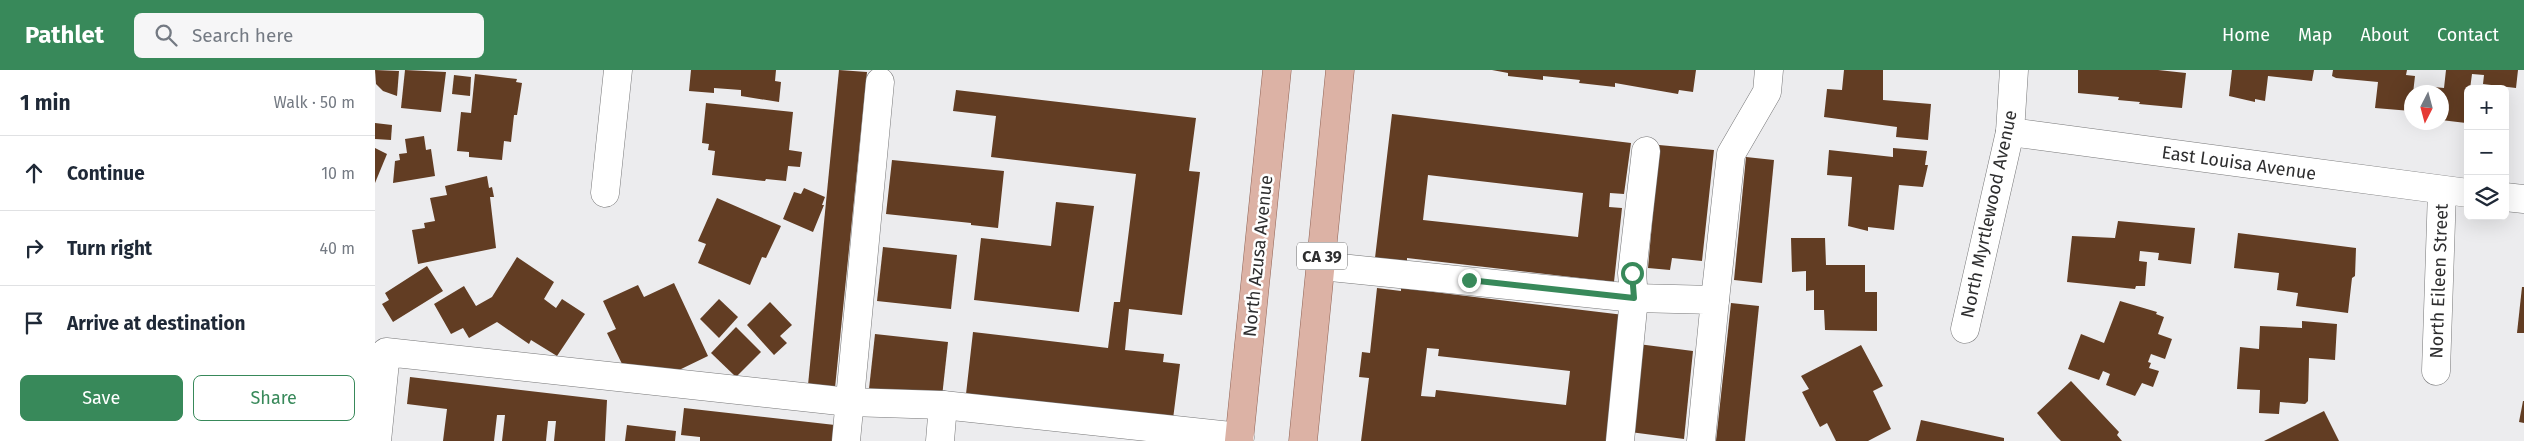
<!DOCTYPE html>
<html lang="en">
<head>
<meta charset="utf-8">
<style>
  body { margin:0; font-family:"Fira Sans",sans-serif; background:#f6f6f7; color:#1f2937 }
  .controls { position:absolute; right:15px; top:15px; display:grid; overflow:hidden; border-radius:8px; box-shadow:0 5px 20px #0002 }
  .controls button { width:45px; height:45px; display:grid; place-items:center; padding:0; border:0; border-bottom:1px solid #e0e1e3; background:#fff; color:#1f2937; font:25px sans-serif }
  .compass { position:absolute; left:2029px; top:15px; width:45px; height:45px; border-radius:50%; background:#fff; box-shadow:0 5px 20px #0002; rotate:186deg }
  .stop { position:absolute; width:15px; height:15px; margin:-11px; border:4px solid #38895a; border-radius:50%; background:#fff }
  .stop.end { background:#38895a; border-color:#fff; box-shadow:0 1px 5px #0008 }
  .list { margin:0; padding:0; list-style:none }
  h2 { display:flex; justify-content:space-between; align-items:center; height:65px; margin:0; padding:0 20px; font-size:21px }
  h2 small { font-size:16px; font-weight:400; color:#747a83 }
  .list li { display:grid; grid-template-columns:32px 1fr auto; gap:15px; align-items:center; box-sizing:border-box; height:75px; padding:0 20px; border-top:1px solid #e0e1e3 }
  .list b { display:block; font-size:19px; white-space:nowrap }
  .list em { font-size:16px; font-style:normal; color:#747a83 }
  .actions { display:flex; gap:10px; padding:15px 20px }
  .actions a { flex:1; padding:11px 0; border:1px solid #38895a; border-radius:8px; text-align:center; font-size:18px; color:#38895a }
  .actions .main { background:#38895a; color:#fff }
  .icon { flex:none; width:28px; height:28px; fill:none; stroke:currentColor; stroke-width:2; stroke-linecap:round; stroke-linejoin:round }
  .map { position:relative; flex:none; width:2149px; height:371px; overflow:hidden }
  header { display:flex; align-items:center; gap:30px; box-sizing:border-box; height:70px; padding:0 25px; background:#38895a; color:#fff }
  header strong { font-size:24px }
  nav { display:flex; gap:28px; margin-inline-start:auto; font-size:18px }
  .search { width:350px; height:45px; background:#f6f6f7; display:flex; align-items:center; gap:12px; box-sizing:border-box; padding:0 18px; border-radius:8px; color:#747a83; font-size:19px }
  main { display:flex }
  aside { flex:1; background:#fff }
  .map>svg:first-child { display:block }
</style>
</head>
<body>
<header>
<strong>Pathlet</strong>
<div class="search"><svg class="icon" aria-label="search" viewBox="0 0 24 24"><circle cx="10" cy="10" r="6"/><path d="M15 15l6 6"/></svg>Search here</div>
<nav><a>Home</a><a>Map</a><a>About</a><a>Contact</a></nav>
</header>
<main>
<aside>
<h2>1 min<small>Walk · 50 m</small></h2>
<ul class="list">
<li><svg class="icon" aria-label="ahead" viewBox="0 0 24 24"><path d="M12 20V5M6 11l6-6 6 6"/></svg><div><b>Continue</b></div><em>10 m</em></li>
<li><svg class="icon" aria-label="right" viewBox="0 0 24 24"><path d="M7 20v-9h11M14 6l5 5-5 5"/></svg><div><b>Turn right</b></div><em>40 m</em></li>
<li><svg class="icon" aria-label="arrive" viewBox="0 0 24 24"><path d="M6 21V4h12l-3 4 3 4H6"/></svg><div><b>Arrive at destination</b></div></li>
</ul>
<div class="actions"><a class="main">Save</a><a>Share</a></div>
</aside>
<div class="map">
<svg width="2149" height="371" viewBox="0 0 2149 371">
  <rect width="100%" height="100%" fill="#ececee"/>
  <g fill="#623d23" fill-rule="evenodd">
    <polygon points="0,0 24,1 22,26 8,21 1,14"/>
    <polygon points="30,0 71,2 66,42 26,38"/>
    <polygon points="316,0 401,0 400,11 406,12 404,32 366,26 366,20 339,18 339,23 314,21"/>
    <polygon points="464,0 492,2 460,318 433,315"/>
    <polygon points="1117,0 1321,0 1318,22 1304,20 1303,24 1240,13 1240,17 1204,13 1205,10 1168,6 1168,10 1133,6 1133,3"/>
    <polygon points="1469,0 1508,0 1508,30 1556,34 1553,70 1521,67 1522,57 1449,47 1452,19 1467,20"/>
    <polygon points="1703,0 1783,0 1811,3 1807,38 1764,34 1765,32 1743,30 1744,27 1703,23"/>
    <polygon points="1857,0 1939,0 1937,11 1893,6 1890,31 1880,29 1880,32 1854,26"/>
    <polygon points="1958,0 2032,0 2031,5 2040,6 2036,41 2000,38 2003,12 1961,8 1957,6"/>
    <polygon points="2071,0 2143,0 2141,18 2108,14 2109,5 2097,4 2095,19 2093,19 2091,53 2066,50 2066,22 2058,22 2059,17 2069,18"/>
    <polygon points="100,4 142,9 141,12 147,13 142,45 139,45 136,72 129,71 127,90 94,87 94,82 82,81 86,42 96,43"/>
    <polygon points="79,5 96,7 95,26 77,24"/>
    <polygon points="581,20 821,48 814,101 825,102 807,245 754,239 750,280 789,284 788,292 805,294 798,349 591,324 598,262 733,278 739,232 745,232 761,104 616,87 621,46 578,41"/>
    <polygon points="331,33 418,42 414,80 427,82 425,97 413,96 411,111 391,109 390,111 337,105 340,81 333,80 334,74 327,73"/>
    <path d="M1017,44L1256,73L1249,124L1235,123L1234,137L1247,138L1239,212L1032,188V192L1000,188ZM1053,105L1208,123L1203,167L1048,150Z"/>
    <polygon points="0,53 17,55 16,70 0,69"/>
    <polygon points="49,66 51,80 56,79 60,106 18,113 20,91 25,90 24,84 32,83 30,69"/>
    <polygon points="1284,75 1339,80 1327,191 1297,188 1295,200 1273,198"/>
    <polygon points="0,78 12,84 0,113"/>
    <polygon points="1518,78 1552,81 1550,95 1553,95 1548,117 1524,115 1519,160 1493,157 1493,161 1473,156 1477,107 1452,105 1454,80 1518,87"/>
    <polygon points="1371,87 1399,90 1387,213 1359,210"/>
    <polygon points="517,90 629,101 623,158 596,155 596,153 511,144"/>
    <polygon points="112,106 114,118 117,117 119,127 115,127 121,178 43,194 37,160 50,158 49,153 60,151 55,128 72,125 70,116"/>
    <polygon points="429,118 450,127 447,135 449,135 438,162 408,149 419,122 426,124"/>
    <polygon points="342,128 406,156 391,188 387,187 375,215 323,193 331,174 323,171"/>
    <polygon points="681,132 719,136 704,242 599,230 606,168 676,176"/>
    <polygon points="1743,151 1820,158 1816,194 1783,190 1784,183 1765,181 1764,191 1772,192 1770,216 1761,216 1760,219 1692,212 1697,166 1740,168"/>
    <polygon points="1863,163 1981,178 1980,206 1977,208 1973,243 1921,236 1923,223 1902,220 1904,203 1859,198"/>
    <polygon points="1416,168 1450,168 1451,195 1490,195 1490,222 1502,222 1502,261 1450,260 1449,240 1439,240 1439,220 1431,221 1431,201 1417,202"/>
    <polygon points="508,177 582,185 576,239 502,231"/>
    <polygon points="142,187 179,212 169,229 181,238 187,229 210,244 182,286 156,270 154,274 122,252 94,268 88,258 76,264 59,234 89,216 101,236 117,227"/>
    <polygon points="52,196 68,221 18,252 7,234 14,230 10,223"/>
    <polygon points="299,213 333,286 302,301 248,296 232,263 241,259 228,231 263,215 269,227"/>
    <polygon points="2147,217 2149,217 2149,263 2142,263"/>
    <path d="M1002,218L1026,221V218L1249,245L1235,371H986L994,308L984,307L987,282L995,283ZM1052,278L1064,279L1063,286L1195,301L1191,335L1061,320L1060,327L1046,326Z"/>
    <polygon points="344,229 363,247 344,268 325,249"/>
    <polygon points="1745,231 1782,242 1781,244 1789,247 1783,264 1797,269 1790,289 1776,284 1773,292 1776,293 1774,298 1784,301 1778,317 1767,313 1760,326 1731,315 1735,304 1728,301 1724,310 1693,299 1706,264 1729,273"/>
    <polygon points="395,232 417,255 405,266 412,273 399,285 372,255"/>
    <polygon points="1356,233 1384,236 1370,371 1341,371"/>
    <polygon points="1927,251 1962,254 1960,290 1934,288 1933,331 1930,334 1905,332 1904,344 1884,343 1885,320 1862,319 1865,277 1884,279 1885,256 1927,258"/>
    <polygon points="361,257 386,282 361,307 336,283"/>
    <polygon points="500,264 573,272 567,327 494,319"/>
    <polygon points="1263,274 1318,281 1309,369 1255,362"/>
    <polygon points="1486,275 1508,316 1498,321 1516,359 1493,371 1461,371 1452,353 1445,357 1427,322 1434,319 1426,306"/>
    <polygon points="35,307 232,330 230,371 179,371 181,351 173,351 171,371 127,371 130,345 122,345 119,371 68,371 72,339 32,334"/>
    <polygon points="1696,311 1744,362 1742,365 1747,371 1686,371 1682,367 1662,343"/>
    <polygon points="2148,331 2149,331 2149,353 2144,352"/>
    <polygon points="309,338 460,355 458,371 325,371 325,367 306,365"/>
    <polygon points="1949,341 1964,371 1889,371"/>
    <polygon points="1546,350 1629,368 1629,371 1541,371"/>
    <polygon points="252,355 301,361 300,371 250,371"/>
  </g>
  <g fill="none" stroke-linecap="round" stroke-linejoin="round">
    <defs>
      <g id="minor">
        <polyline points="1635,62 2093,123"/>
        <polyline points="230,123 243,0"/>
        <polyline points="2130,127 2149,129"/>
        <polyline points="946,196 1259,228 1340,230 1326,371"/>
        <polyline points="1340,230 1356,84 1392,22 1394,0"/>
        <polyline points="1590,259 1635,62 1639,0"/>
        <polyline points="2061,301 2067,121"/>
        <polyline points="2,371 11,282 474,332 568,335 865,367"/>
        <polyline points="471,371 505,12"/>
        <polyline points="565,371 568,335"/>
        <polyline points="1245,371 1259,228 1257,203 1271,81"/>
      </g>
      <g id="major">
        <polyline points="864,371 902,0"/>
        <polyline points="928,371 965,0"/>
      </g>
    </defs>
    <use href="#minor" stroke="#777778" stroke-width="29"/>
    <use href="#major" stroke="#906355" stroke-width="29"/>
    <use href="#minor" stroke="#fff" stroke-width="28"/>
    <use href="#major" stroke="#dcb2a5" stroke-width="28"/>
  </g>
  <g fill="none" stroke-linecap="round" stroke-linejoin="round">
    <polyline stroke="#38895a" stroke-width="6" points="1094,210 1259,228 1257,203"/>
  </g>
  <g text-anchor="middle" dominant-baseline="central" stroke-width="5" stroke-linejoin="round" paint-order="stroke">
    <rect fill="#fff" stroke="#6d6d6d" stroke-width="1" x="922" y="172.5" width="50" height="27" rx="4"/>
    <g font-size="16" font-weight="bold" fill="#2e2e2f">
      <text x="947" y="186">CA 39</text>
    </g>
    <g font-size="18" fill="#2e2e2f" stroke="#fff">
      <text transform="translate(1864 93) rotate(8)">East Louisa Avenue</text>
      <text transform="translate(1614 144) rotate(-78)">North Myrtlewood Avenue</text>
      <text transform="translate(883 186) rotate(-84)">North Azusa Avenue</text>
      <text transform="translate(2064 211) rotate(-88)">North Eileen Street</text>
    </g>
  </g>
</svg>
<div class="controls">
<button>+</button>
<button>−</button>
<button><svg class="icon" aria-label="layers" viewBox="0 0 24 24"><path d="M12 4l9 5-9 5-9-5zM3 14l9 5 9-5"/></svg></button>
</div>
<svg class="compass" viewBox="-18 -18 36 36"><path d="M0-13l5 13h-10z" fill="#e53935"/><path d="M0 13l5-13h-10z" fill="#747a83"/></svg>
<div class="stop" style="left:1257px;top:203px"></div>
<div class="stop end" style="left:1094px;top:210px"></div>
</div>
</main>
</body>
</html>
